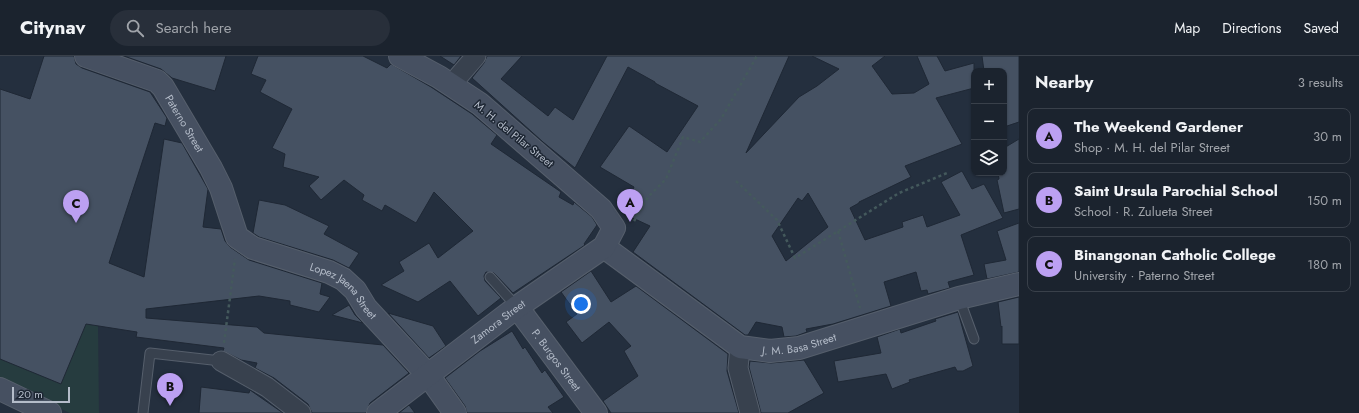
<!DOCTYPE html>
<html lang="en">
<head>
<meta charset="utf-8">
<style>
  body { margin:0; font-family:Jost,sans-serif; background:#282f3a; color:#f1f3f6 }
  .controls { position:absolute; right:12px; top:12px; display:grid; overflow:hidden; border-radius:8px; box-shadow:0 1px 3px #0004 }
  .controls button { width:36px; height:36px; display:grid; place-items:center; padding:0; border:0; border-bottom:1px solid #39404a; background:#1b232e; color:#f1f3f6; font:20px sans-serif }
  .scale { position:absolute; left:12px; bottom:10px; width:58px; box-sizing:border-box; padding-left:4px; border:2px solid #b4bcc9; border-top:0; font-size:11px; line-height:14px; white-space:nowrap; color:#b4bcc9; -webkit-text-stroke:3px #1d2633; paint-order:stroke }
  .you { position:absolute; left:581px; top:248px; width:14px; height:14px; margin:-10px; border:3px solid #fff; border-radius:50%; background:#1a73e8; box-shadow:0 0 0 6px #1a73e833 }
  .badge { display:grid; place-items:center; width:26px; height:26px; border-radius:50%; background:#bca0f2; color:#111; font-size:13px; font-weight:700 }
  .pin { position:absolute; translate:-50% -33px; filter:drop-shadow(0 1px 2px #0008) }
  .pin::after { content:''; position:absolute; top:21px; width:14px; height:12px; background:inherit; clip-path:polygon(0 0,100% 0,50% 100%) }
  .list { margin:0; padding:0; list-style:none }
  h2 { display:flex; justify-content:space-between; align-items:center; height:52px; margin:0; padding:0 16px; font-size:17px }
  h2 small { font-size:13px; font-weight:400; color:#a0a4aa }
  .list li { display:grid; grid-template-columns:26px 1fr auto; gap:12px; align-items:center; box-sizing:border-box; height:56px; margin:0 8px 8px; padding:0 8px; border:1px solid #39404a; border-radius:8px }
  .list b { display:block; font-size:15px; white-space:nowrap }
  .list p { margin:0; font-size:13px; white-space:nowrap; color:#a0a4aa }
  .list em { font-size:13px; font-style:normal; color:#a0a4aa }
  .icon { flex:none; width:22px; height:22px; fill:none; stroke:currentColor; stroke-width:2; stroke-linecap:round; stroke-linejoin:round }
  .map { position:relative; flex:none; width:1019px; height:357px; overflow:hidden }
  header { display:flex; align-items:center; gap:24px; box-sizing:border-box; height:56px; padding:0 20px; background:#1b232e; border-bottom:1px solid #39404a }
  header strong { font-size:19px }
  nav { display:flex; gap:22px; margin-inline-start:auto; font-size:14px }
  .search { width:280px; height:36px; background:#282f3a; display:flex; align-items:center; gap:10px; box-sizing:border-box; padding:0 14px; border-radius:22px; color:#a0a4aa; font-size:15px }
  main { display:flex }
  aside { flex:1; background:#1b232e }
  .map>svg:first-child { display:block }
</style>
</head>
<body>
<header>
<strong>Citynav</strong>
<div class="search"><svg class="icon" aria-label="search" viewBox="0 0 24 24"><circle cx="10" cy="10" r="6"/><path d="M15 15l6 6"/></svg>Search here</div>
<nav><a>Map</a><a>Directions</a><a>Saved</a></nav>
</header>
<main>
<div class="map">
<svg width="1019" height="357" viewBox="0 0 1019 357">
  <rect width="100%" height="100%" fill="#242f3e"/>
  <polygon fill="#263c3f" points="0,225 98,269 99,357 70,357 0,325"/>
  <g fill="#455162" stroke="#1f2835" fill-rule="evenodd">
    <polygon points="44,0 74,0 76,8 82,12 150,36 167,62 165,70 155,67 109,207 144,221 164,83 182,87 208,133 203,171 221,173 225,185 230,191 249,204 322,227 320,238 330,241 319,256 290,249 290,245 259,240 146,253 146,262 257,271 264,277 383,289 409,317 370,347 366,357 312,357 308,348 274,322 255,312 257,307 241,304 223,295 224,292 136,281 137,276 86,268 61,328 0,303 0,33 30,43"/>
    <polygon points="124,0 226,0 215,35 172,22 161,13"/>
    <polygon points="258,0 363,0 387,12 391,8 431,31 472,58 497,79 491,88 561,136 559,141 573,149 574,146 592,161 597,169 584,188 585,189 513,237 494,217 486,216 484,220 485,225 501,242 478,260 450,225 418,246 381,229 404,215 399,206 429,187 438,202 473,175 434,136 416,167 385,149 382,155 362,144 364,139 344,124 321,144 309,130 319,121 283,111 285,98 272,92 292,53 260,36 266,24 251,18"/>
    <polygon points="440,0 461,0 454,9"/>
    <path d="M487,0H522L501,23L548,60L555,51L573,64L607,0H789L746,97L799,41L817,30L839,13L812,0H885L872,10L892,38L914,37L929,28L917,0H937L945,15L974,7V32L936,42L962,88L905,110L911,121L859,146V147L850,152L865,184L903,171L902,166L923,159L927,171L960,159L941,126L962,115L972,133L984,128L1003,162L961,179L974,219L948,226L950,232L928,238L927,234L921,235L916,216L884,226L891,250L833,268L806,273L807,276L796,280L784,281L782,271L756,266L748,279H745L633,196L650,170L622,157L634,131L600,111L629,70L667,96L698,50L655,27V26L628,11L575,112L543,86L472,22L484,7ZM808,137L828,171L786,205L772,180L798,142L802,145Z"/>
    <polygon points="982,0 1019,0 1019,66 1004,71 1004,15 984,15"/>
    <polygon points="1019,83 1019,153 1004,157 997,124 999,123 998,117 1004,117 1004,92"/>
    <polygon points="259,144 285,149 329,170 324,178 359,197 349,212 333,204 259,181 253,177"/>
    <polygon points="1019,167 1019,216 987,223 984,208 1006,204 997,175"/>
    <polygon points="591,215 611,246 636,230 728,298 727,315 739,357 611,357 603,345 638,320 624,295 631,290 609,266 582,287 566,266 577,258 561,236"/>
    <polygon points="1019,241 1019,288 1002,288 1002,270 1001,271 998,246"/>
    <polygon points="349,249 355,259 363,267 332,259"/>
    <polygon points="958,256 973,310 963,315 957,315 955,311 909,324 910,326 892,333 886,318 838,326 834,305 881,297 877,281 900,273 901,277 936,265 935,263"/>
    <polygon points="388,257 433,270 446,290 429,302"/>
    <polygon points="512,275 523,293 525,291 542,317 545,314 564,341 548,351 553,357 467,357 465,350 445,322 480,295"/>
    <polygon points="804,304 824,337 788,357 761,357 749,311 750,305 771,307"/>
    <polygon points="201,331 249,337 250,334 283,357 199,357"/>
    <polygon points="409,349 415,357 399,357"/>
  </g>
  <g fill="none" stroke-linecap="round" stroke-linejoin="round">
    <defs>
      <g id="lane">
        <polyline points="490,221 517,251"/>
        <polyline points="959,242 974,283"/>
        <polyline points="143,357 150,297 221,305"/>
      </g>
      <g id="street">
        <polyline points="451,29 476,0"/>
        <polyline points="740,291 738,312 750,357"/>
        <polyline points="221,305 267,331 301,357"/>
      </g>
      <g id="secondary">
        <path id="s1" d="M86,0L157,25L163,31L211,112L221,132L237,181L253,192L329,216L343,223L355,234L366,252L428,319L455,357"/>
        <path id="s2" d="M604,191L740,291L770,295L799,292L959,242L1019,228"/>
        <path id="s3" d="M517,251L596,357"/>
        <polyline points="0,333 50,357"/>
        <path id="s4" d="M378,357L517,251L604,191L614,172L601,153L480,48L439,21L400,0"/>
      </g>
    </defs>
    <use href="#lane" stroke="#565f6c" stroke-width="11"/>
    <use href="#street" stroke="#565f6c" stroke-width="21"/>
    <use href="#secondary" stroke="#565f6c" stroke-width="24"/>
    <g stroke="#44595c" stroke-width="2.5" stroke-dasharray="3 3" stroke-linecap="butt">
      <polyline points="736,125 777,164 795,202 899,137 947,117"/>
      <polyline points="634,165 648,141 666,123 683,81 700,86 721,63 757,0"/>
      <polyline points="838,175 860,252"/>
      <polyline points="224,287 235,203"/>
    </g>
    <use href="#lane" stroke="#38414e" stroke-width="9"/>
    <use href="#street" stroke="#38414e" stroke-width="19"/>
    <use href="#secondary" stroke="#465061" stroke-width="22"/>
  </g>
  <g text-anchor="middle" dominant-baseline="central" stroke-width="3" stroke-linejoin="round" paint-order="stroke">
    <g font-size="11" fill="#b4bcc9" stroke="#1d2633">
      <text stroke="none"><textPath href="#s1" startOffset="126">Paterno Street</textPath></text>
      <text transform="translate(514 78) rotate(39)">M. H. del Pilar Street</text>
      <text stroke="none"><textPath href="#s1" startOffset="374">Lopez Jaena Street</textPath></text>
      <text stroke="none"><textPath href="#s4" startOffset="151">Zamora Street</textPath></text>
      <text stroke="none"><textPath href="#s2" startOffset="229">J. M. Basa Street</textPath></text>
      <text stroke="none"><textPath href="#s3" startOffset="66">P. Burgos Street</textPath></text>
    </g>
  </g>
</svg>
<div class="controls">
<button>+</button>
<button>−</button>
<button><svg class="icon" aria-label="layers" viewBox="0 0 24 24"><path d="M12 4l9 5-9 5-9-5zM3 14l9 5 9-5"/></svg></button>
</div>
<div class="scale">20 m</div>
<div class="you"></div>
<div class="pin badge" style="left:630px;top:166px">A</div>
<div class="pin badge" style="left:170px;top:350px">B</div>
<div class="pin badge" style="left:76px;top:167px">C</div>
</div>
<aside>
<h2>Nearby<small>3 results</small></h2>
<ul class="list">
<li><span class="badge">A</span><div><b>The Weekend Gardener</b><p>Shop · M. H. del Pilar Street</p></div><em>30 m</em></li>
<li><span class="badge">B</span><div><b>Saint Ursula Parochial School</b><p>School · R. Zulueta Street</p></div><em>150 m</em></li>
<li><span class="badge">C</span><div><b>Binangonan Catholic College</b><p>University · Paterno Street</p></div><em>180 m</em></li>
</ul>
</aside>
</main>
</body>
</html>
